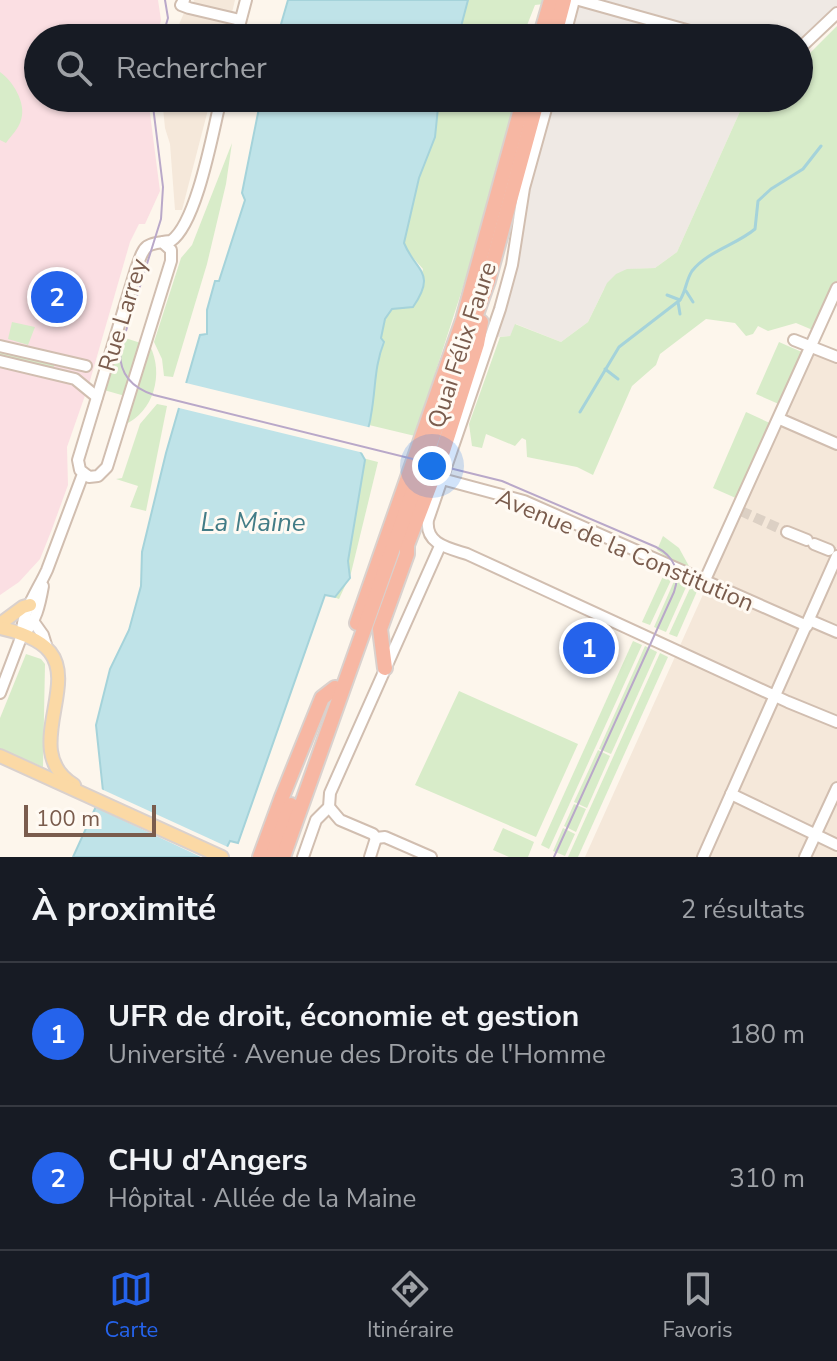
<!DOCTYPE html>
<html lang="fr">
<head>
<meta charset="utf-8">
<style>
  body { margin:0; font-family:"Nunito Sans",sans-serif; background:#20242c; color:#f1f3f6 }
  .scale { position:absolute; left:24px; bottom:20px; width:132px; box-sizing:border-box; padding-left:8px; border:4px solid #7a5c4d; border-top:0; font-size:22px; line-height:28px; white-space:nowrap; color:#7a5c4d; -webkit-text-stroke:6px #fffaf3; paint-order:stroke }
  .you { position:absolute; left:432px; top:466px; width:28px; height:28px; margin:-20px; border:6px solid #fff; border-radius:50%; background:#1a73e8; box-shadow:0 0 0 12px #1a73e833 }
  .badge { display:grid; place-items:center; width:52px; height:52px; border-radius:50%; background:#2563eb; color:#fff; font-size:26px; font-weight:700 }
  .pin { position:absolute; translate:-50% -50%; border:4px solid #fff; box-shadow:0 2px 8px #0006 }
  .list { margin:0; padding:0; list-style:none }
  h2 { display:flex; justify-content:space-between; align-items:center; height:104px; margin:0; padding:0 32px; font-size:34px }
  h2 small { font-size:26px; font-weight:400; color:#9ea1a6 }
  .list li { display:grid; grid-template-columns:52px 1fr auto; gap:24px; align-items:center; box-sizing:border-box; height:144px; padding:0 32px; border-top:2px solid #363941 }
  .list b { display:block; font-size:30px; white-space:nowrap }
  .list p { margin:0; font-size:26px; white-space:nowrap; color:#9ea1a6 }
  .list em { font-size:26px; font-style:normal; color:#9ea1a6 }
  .icon { flex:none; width:44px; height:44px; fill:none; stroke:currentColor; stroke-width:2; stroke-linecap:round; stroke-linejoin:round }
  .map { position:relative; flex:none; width:837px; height:857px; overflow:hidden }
  .search { position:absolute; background:#171b24; box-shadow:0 2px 6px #0004; left:24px; right:24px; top:24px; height:88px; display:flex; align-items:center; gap:20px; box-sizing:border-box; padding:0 28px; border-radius:44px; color:#9ea1a6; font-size:30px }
  .sheet { height:392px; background:#171b24 }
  nav { display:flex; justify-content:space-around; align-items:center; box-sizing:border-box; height:112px; border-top:2px solid #363941; background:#171b24; font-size:22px; color:#9ea1a6 }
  nav a { display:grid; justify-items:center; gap:4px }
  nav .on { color:#2563eb }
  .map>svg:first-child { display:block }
</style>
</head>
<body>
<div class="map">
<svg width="837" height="857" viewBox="0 0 837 857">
  <rect width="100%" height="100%" fill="#fdf6ec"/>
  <g fill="#f5e8da">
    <polygon points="194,0 235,0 226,38 173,38 184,13 189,14"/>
    <polygon points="162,98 211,98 182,210 175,210 170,144 165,128"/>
    <polygon points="816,343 837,351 837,857 585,857"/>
  </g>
  <g fill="#efe9e4">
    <polygon points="576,0 837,0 837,9 799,46 799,38 568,38"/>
    <polygon points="553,98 746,98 677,252 655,268 633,269 604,289 588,322 561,342 516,324 510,336 497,337 515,273 528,191"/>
  </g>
  <polygon fill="#fbdfe3" points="0,0 158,0 161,20 157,38 38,38 38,98 148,98 160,191 145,224 139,224 130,242 89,384 67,447 68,485 52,529 40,559 19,582 0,595"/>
  <g fill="#d8ecc9">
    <polygon points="468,0 545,0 544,4 535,5 522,38 458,38"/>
    <polygon points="837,26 837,281 815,331 796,323 768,331 758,326 753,334 746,336 735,323 706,319 660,354 656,365 632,386 593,475 577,467 527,457 526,440 522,438 515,446 486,434 482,448 472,446 469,424 500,337 510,336 515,324 561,342 588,322 607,283 616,274 627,269 655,268 677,252 746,98 799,98 799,64"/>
    <path d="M0,72C12,80 27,103 21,120C19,128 11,136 6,143L0,140Z"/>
    <path d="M439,98H517L480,234L415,436L369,425C377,399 367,365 384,342L381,338L385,319L392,309L413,307L423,269L408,252L404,243L419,178L435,137Z"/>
    <polygon points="232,143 226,184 207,264 173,377 164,376 162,359 154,342 181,258 192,245"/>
    <polygon points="12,322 35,327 28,345 8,339"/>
    <path d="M119,336L150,346C164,374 154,412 124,425L132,398L104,390Z"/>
    <polygon points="779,342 804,353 781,405 756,394"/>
    <polygon points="0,348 54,363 54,367 50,369 0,357"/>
    <polygon points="157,404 167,406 146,511 130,507 138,486 116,479 122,478 140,424"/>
    <polygon points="746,412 772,424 738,499 713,488"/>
    <polygon points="343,453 378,462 351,573 339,599 328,595 344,553"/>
    <polygon points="663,536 679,548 690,568 668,558 657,550"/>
    <polygon points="664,574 672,578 650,625 642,622"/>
    <polygon points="675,579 687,585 666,632 654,627"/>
    <polygon points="691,586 698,589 677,637 669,634"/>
    <polygon points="633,641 642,645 549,849 541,845"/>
    <polygon points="645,646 657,652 611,754 599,749"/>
    <polygon points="660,653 668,657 578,857 568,857"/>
    <polygon points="26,654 41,659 45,664 43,767 0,749 0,718"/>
    <polygon points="459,691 578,744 536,837 415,785"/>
    <polygon points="598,750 610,756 587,808 574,802"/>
    <polygon points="574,804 586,809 576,832 564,826"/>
    <polygon points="503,828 534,842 528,857 509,857 493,850"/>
    <polygon points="563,828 575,834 565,856 553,851"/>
  </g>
  <g fill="#bfe3e8" stroke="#a5d3da" stroke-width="2">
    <polygon points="288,0 468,0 458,38 277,38"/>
    <path d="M261,98H439L435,137L419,178L404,243C416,272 437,272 413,307L392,309L385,319L381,338L384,342C374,367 376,388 371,415C370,427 364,440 360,451L365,460L348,561L350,578L335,597L325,595L238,843L230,841L222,857H73L103,791L96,725L110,669L129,630L141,586L142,552L166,453L200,335L207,334V310L215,281H219L245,200L242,193Z"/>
  </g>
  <g fill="#fdf6ec">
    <polygon points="182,382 372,428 364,451 368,454 175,407"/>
    <polygon points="99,788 230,848 226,857 201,857 93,806"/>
  </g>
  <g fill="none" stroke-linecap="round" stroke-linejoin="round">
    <g stroke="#a5d3da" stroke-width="3">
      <polyline points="686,291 693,302"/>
      <polyline points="667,295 680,300"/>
      <polyline points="678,302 680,314"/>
      <polyline points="605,369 618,379"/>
      <path d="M580,412L619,347L680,300C686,291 686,280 692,271C708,251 736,245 755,229L758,201L771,189L803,169L821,146"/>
    </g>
    <polyline stroke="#dcd0c4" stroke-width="10" stroke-dasharray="10 5" stroke-linecap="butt" points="741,511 787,532"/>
    <defs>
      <g id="minor">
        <polyline points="184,0 181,5 189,8 240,20"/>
        <polyline points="579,0 715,38"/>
        <polyline points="236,38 246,0"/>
        <polyline points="564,38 574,0"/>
        <polyline points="799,49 837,13"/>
        <path d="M549,98L524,188L512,265L500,309L428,520C425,544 448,548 467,554L788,702L837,722"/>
        <path d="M162,242L171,250V261L107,467L98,476L89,477L80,470L78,460L136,269C145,244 144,244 171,241C197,223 213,131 221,98"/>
        <polyline points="794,340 837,357"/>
        <polyline points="0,346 86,366"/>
        <polyline points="0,361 75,379 97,397"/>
        <polyline points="782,420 837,444"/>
        <polyline points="442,479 524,501 807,626"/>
        <polyline points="787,532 807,540"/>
        <polyline points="814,544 829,550"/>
        <polyline points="704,582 837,288"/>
        <polyline points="809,620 837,632"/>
        <polyline points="33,621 43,635 47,648"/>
        <path d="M22,635C36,624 40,603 43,586"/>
        <path d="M0,693L22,635C21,613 38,590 47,570C59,538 71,506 83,474"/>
        <polyline points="731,794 837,845"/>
        <polyline points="329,807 340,820 373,834 376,838"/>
        <polyline points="376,838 385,837 431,857"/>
        <polyline points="303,857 316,820 329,807 330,793 440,546"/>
        <polyline points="370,857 376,838"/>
        <polyline points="703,857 837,556"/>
        <polyline points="805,857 837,788"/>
      </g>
      <g id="major">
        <polyline points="0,624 23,607 30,605"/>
        <path d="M0,628C16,631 40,639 50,652C78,687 21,753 74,785"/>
        <polyline points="0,756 222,857"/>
      </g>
      <g id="highway">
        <polyline points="540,38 551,0"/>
        <polyline points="554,38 564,0"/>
        <polyline points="357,623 463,320 524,98"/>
        <polyline points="385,668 380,629 407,554 407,545 443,451 477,344 481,322"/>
        <polyline points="260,857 282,797 322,698 335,688"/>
        <polyline points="272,857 291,805"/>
        <polyline points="283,857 488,281 538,98"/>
      </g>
    </defs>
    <use href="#minor" stroke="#d1beb0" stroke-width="14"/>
    <use href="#major" stroke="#dad1cd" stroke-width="16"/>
    <use href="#highway" stroke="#dad1cd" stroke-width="18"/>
    <use href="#minor" stroke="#fff" stroke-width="10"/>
    <use href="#major" stroke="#fbd9a5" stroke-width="12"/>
    <use href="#highway" stroke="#f7b7a3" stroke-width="14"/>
    <g stroke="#b9a8c9" stroke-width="2">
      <polyline points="162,38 168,18 165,0"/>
      <path d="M152,98L163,187L161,219L120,350C119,374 132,388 154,395L502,481L656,547C674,556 681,572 674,592L554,857"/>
    </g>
  </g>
  <g text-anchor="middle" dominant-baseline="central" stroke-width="6" stroke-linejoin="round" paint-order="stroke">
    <g font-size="24" fill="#7a5c4d" stroke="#fffaf3">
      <text transform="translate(123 315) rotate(-73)">Rue Larrey</text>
      <text transform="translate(462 345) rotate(-72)">Quai Félix Faure</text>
      <text transform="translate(625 550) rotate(23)">Avenue de la Constitution</text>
    </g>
    <g font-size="26" font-style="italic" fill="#437c86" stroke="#fffaf3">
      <text x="253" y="522">La Maine</text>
    </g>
  </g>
</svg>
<div class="scale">100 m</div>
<div class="you"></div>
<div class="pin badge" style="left:589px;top:648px">1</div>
<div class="pin badge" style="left:57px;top:297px">2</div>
<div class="search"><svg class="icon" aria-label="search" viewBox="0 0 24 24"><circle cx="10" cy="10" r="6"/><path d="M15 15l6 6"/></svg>Rechercher</div>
</div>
<section class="sheet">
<h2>À proximité<small>2 résultats</small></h2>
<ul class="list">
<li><span class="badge">1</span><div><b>UFR de droit, économie et gestion</b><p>Université · Avenue des Droits de l'Homme</p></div><em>180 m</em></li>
<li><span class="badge">2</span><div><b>CHU d'Angers</b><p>Hôpital · Allée de la Maine</p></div><em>310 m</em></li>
</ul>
</section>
<nav>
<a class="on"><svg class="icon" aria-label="map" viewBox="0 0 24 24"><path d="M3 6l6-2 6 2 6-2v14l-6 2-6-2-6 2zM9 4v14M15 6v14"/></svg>Carte</a>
<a><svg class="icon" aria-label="directions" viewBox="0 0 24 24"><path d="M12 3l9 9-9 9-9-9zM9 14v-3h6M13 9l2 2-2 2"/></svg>Itinéraire</a>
<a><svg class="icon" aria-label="saved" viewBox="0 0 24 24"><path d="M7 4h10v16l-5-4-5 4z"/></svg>Favoris</a>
</nav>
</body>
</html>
